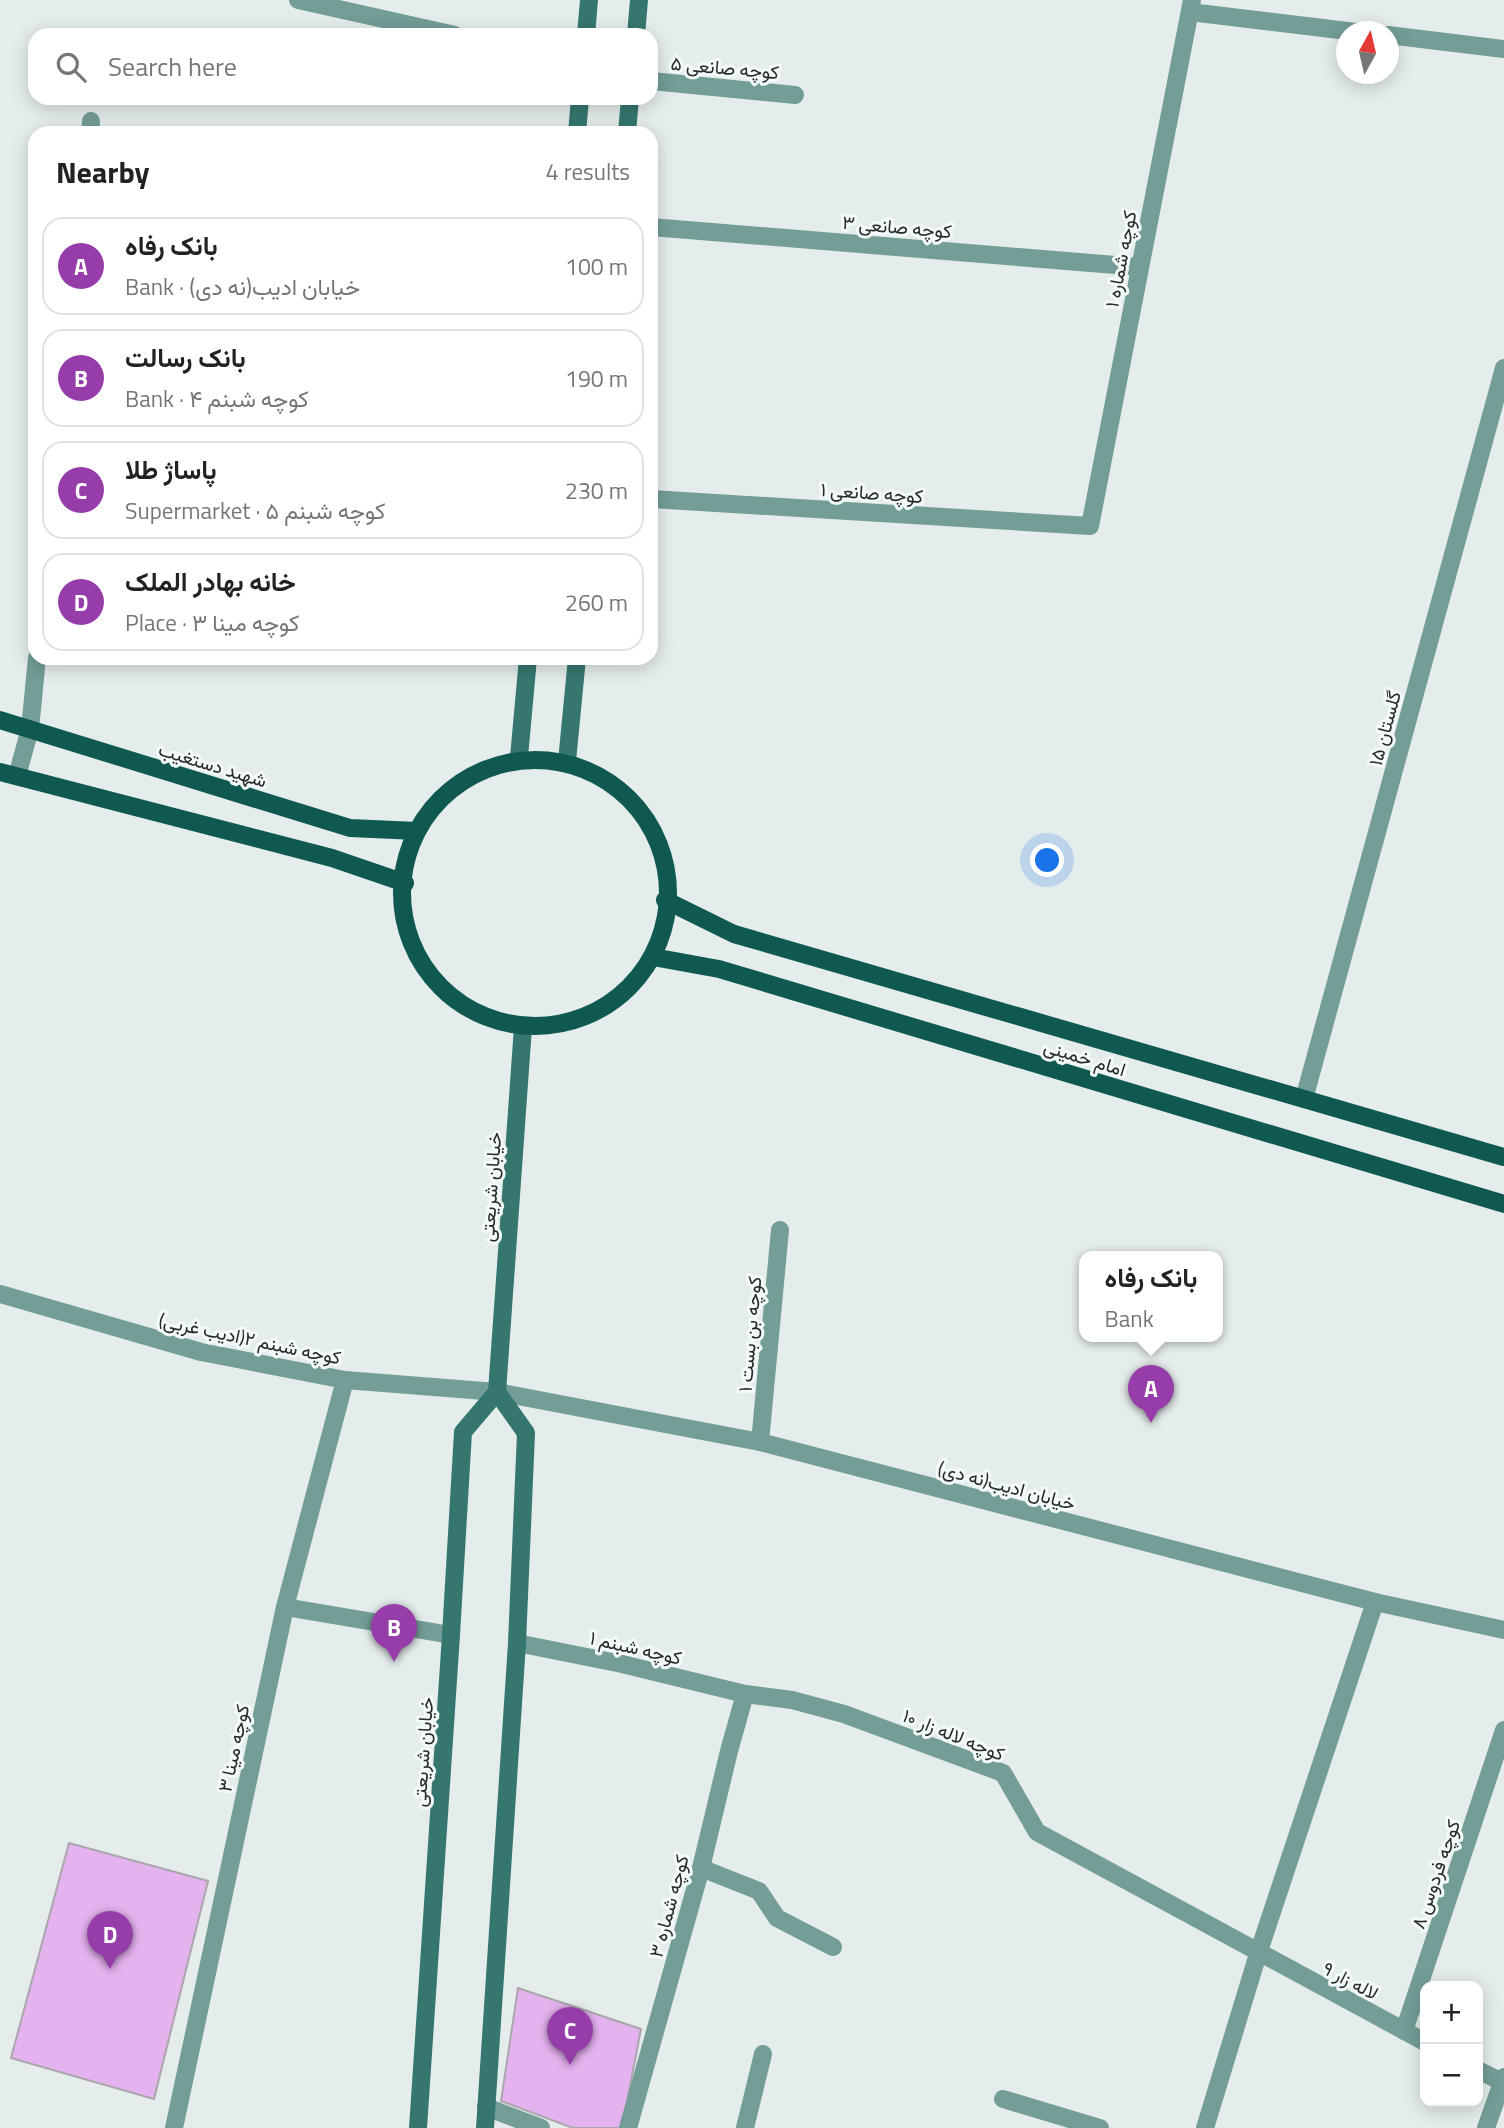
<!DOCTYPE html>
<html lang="en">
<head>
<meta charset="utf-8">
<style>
  body { margin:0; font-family:"Titillium Web",Vazirmatn,sans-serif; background:#f2f2f2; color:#222 }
  .controls { position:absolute; right:21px; bottom:21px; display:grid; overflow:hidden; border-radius:14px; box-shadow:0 4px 18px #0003 }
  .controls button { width:63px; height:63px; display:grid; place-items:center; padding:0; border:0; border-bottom:2px solid #e0e0e0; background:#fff; color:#222; font:35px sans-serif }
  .compass { position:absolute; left:1336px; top:21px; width:63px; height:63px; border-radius:50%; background:#fff; box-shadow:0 4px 18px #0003; rotate:8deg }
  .you { position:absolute; left:1048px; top:861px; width:24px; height:24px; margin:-18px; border:5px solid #fff; border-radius:50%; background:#1a73e8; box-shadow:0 0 0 10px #1a73e833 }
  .badge { display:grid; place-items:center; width:46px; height:46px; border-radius:50%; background:#963da9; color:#fff; font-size:23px; font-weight:700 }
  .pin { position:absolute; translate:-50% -58px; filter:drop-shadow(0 2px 4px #0008) }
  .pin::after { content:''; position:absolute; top:37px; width:24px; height:21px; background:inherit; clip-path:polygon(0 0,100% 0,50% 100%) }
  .popup { position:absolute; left:1079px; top:1251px; width:144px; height:91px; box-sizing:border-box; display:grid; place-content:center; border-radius:14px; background:#fff; filter:drop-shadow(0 2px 5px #0005); font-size:23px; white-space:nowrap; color:#767676 }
  .popup b { font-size:26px; color:#222 }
  .popup::after { content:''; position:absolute; left:50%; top:100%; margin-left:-14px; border:14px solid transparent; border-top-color:#fff }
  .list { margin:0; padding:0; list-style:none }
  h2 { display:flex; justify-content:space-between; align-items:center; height:91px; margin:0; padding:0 28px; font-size:30px }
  h2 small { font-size:23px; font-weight:400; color:#767676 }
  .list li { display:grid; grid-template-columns:46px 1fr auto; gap:21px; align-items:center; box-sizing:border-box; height:98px; margin:0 14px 14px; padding:0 14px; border:2px solid #e0e0e0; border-radius:21px }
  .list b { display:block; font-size:26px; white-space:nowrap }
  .list p { margin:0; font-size:23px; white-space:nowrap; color:#767676 }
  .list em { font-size:23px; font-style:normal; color:#767676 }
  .icon { flex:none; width:38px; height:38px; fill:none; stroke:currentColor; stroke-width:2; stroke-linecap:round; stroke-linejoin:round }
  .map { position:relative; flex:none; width:1504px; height:2128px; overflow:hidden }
  .search { position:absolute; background:#fff; box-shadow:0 4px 18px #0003; left:28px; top:28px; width:630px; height:77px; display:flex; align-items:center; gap:18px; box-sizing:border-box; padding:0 24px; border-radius:21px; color:#767676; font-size:26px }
  .panel { position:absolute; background:#fff; box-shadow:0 4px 18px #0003; left:28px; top:126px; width:630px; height:539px; border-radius:21px }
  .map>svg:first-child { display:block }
</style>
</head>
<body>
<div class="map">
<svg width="1504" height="2128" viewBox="0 0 1504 2128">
  <rect width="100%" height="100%" fill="#e4edec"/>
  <g fill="#e5b2f0" stroke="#aba6ac" stroke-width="2">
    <polygon points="69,1843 208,1881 154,2099 11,2058"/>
    <polygon points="518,1988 641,2029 622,2128 573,2128 501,2101"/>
  </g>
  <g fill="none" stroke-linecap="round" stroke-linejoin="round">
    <g stroke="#749d97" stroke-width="18">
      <polyline points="298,0 455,35"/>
      <polyline points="1190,12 1356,32"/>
      <polyline points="1388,35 1504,49"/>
      <polyline points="651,81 795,95"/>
      <polyline points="90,133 91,121"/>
      <polyline points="651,227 1140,267"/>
      <polyline points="651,499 1090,526 1192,0"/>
      <polyline points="17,776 30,729 37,658"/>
      <polyline points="1304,1099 1504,368"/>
      <polyline points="0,1294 201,1352 345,1380 497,1392 760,1442 1375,1602 1504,1630"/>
      <polyline points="760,1442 780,1230"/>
      <polyline points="285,1607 451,1635"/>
      <polyline points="517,1643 622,1664 745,1694 792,1700 844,1714 1003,1773 1037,1832 1425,2042"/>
      <polyline points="701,1868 759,1891 777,1918 833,1947"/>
      <polyline points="1404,2031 1504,1730"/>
      <polyline points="1478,2070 1504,2083"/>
      <polyline points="1003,2099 1100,2128"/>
      <polyline points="486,2107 541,2128"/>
      <polyline points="174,2128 285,1607 345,1380"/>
      <polyline points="628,2128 701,1868 729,1751 745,1694"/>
      <polyline points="745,2128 763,2054"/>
      <polyline points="1205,2128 1258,1954 1375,1602"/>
      <polyline points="1486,2128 1504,2077"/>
    </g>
    <g stroke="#35776f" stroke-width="18">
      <polyline points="586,35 589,0"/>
      <polyline points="636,35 639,0"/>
      <polyline points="577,133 580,98"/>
      <polyline points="627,133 630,98"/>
      <polyline points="519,757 528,658"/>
      <polyline points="567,761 577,658"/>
      <polyline points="418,2128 451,1635 463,1432 497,1392 523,1027"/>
      <polyline points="485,2128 517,1643 526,1433 497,1392"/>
    </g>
    <g stroke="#105951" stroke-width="18">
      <polyline points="0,720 350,828 417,831"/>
      <circle cx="535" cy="893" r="133"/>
      <polyline points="0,772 332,858 405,883"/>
      <polyline points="665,900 734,934 1504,1157"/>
      <polyline points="653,957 719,969 1504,1204"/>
    </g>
  </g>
  <g text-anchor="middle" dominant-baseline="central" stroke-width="6" stroke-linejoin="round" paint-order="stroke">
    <g font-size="19" fill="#272a29" stroke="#f2fbf9">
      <text transform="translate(725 67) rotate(5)">کوچه صانعی ۵</text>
      <text transform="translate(897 226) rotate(5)">کوچه صانعی ۳</text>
      <text transform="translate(1120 259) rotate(-79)">کوچه شماره ۱</text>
      <text transform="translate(872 492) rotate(4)">کوچه صانعی ۱</text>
      <text transform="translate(1384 728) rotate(-75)">گلستان ۱۵</text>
      <text transform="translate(213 764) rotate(17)">شهید دستغیب</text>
      <text transform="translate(1085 1057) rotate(17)">امام خمینی</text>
      <text transform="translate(490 1187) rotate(-86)">خیابان شریعتی</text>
      <text transform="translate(749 1334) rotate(-85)">کوچه بن بست ۱</text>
      <text transform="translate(250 1338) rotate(12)">کوچه شبنم ۲(ادیب غربی)</text>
      <text transform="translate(1007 1485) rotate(15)">خیابان ادیب(نه دی)</text>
      <text transform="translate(636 1647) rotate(13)">کوچه شبنم ۱</text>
      <text transform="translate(954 1734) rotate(22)">کوچه لاله زار ۱۰</text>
      <text transform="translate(233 1748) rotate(-78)">کوچه مینا ۳</text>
      <text transform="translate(422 1752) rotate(-86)">خیابان شریعتی</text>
      <text transform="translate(1435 1874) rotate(-71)">کوچه فردوس ۸</text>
      <text transform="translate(668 1906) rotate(-75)">کوچه شماره ۳</text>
      <text transform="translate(1351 1980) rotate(28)">لاله زار ۹</text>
    </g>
  </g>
</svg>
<div class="controls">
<button>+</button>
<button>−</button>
</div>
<svg class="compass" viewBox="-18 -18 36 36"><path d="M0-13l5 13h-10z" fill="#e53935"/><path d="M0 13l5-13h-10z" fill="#767676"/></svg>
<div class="you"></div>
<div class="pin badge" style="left:1151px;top:1423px">A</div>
<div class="popup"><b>بانک رفاه</b>Bank</div>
<div class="pin badge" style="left:394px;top:1662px">B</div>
<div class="pin badge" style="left:570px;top:2065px">C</div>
<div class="pin badge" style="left:110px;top:1969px">D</div>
<div class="search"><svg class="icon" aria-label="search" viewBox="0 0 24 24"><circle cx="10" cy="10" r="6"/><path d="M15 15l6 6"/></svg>Search here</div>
<section class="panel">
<h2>Nearby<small>4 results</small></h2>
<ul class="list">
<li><span class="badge">A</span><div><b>بانک رفاه</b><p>Bank · خیابان ادیب(نه دی)</p></div><em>100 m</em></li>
<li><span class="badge">B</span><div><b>بانک رسالت</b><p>Bank · کوچه شبنم ۴</p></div><em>190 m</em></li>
<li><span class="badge">C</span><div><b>پاساژ طلا</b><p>Supermarket · کوچه شبنم ۵</p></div><em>230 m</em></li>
<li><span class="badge">D</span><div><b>خانه بهادر الملک</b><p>Place · کوچه مینا ۳</p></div><em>260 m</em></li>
</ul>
</section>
</div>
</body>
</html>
